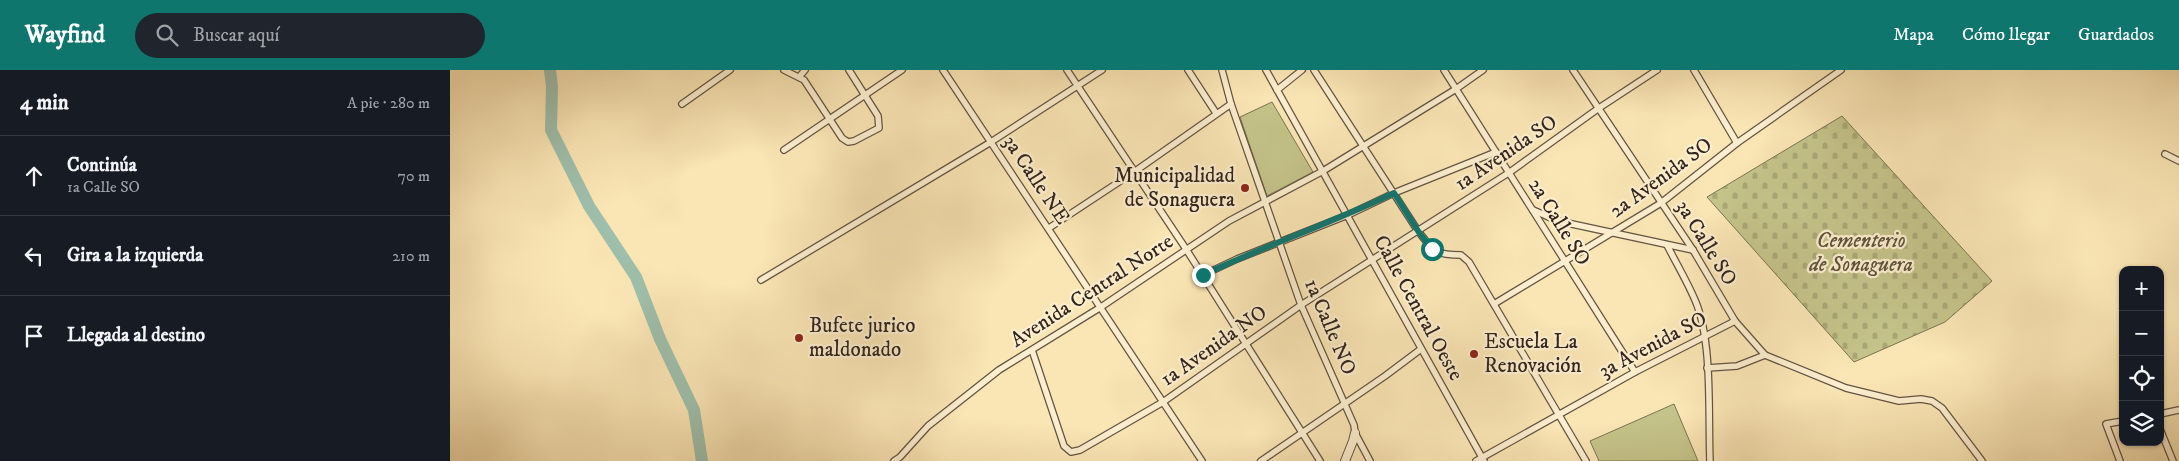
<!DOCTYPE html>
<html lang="es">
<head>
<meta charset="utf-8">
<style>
  body { margin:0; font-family:"IM FELL DW Pica",serif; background:#20242c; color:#f1f3f6 }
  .controls { position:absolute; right:15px; bottom:15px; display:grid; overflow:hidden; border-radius:10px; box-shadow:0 1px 4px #0004 }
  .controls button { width:45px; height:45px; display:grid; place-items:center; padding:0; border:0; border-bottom:1px solid #363941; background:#171b24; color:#f1f3f6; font:25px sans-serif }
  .stop { position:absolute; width:15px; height:15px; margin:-11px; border:4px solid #0f766e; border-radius:50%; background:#fff }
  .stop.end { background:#0f766e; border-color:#fff; box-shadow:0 1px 5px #0008 }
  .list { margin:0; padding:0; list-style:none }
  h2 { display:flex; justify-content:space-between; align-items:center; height:65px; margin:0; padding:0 20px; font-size:21px }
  h2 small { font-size:16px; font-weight:400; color:#9ea1a6 }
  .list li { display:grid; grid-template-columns:32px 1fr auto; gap:15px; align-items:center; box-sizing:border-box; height:80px; padding:0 20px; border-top:1px solid #363941 }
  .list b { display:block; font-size:19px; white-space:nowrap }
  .list p { margin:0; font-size:16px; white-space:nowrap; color:#9ea1a6 }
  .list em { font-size:16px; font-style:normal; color:#9ea1a6 }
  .icon { flex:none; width:28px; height:28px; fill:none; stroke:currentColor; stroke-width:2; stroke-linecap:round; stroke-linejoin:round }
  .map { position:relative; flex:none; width:1729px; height:391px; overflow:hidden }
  header { display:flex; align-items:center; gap:30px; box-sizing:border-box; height:70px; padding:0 25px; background:#0f766e; color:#fff }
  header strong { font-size:24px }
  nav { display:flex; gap:28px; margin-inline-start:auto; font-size:18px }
  .search { width:350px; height:45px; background:#20242c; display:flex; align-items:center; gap:12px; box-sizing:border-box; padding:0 18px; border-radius:28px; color:#9ea1a6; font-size:19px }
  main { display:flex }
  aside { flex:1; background:#171b24 }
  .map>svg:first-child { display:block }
</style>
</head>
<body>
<header>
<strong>Wayfind</strong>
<div class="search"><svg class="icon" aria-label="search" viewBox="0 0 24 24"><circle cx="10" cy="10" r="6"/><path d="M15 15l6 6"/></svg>Buscar aquí</div>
<nav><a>Mapa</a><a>Cómo llegar</a><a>Guardados</a></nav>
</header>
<main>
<aside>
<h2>4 min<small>A pie · 280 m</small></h2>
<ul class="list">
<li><svg class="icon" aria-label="ahead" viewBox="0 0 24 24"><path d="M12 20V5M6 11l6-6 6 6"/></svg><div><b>Continúa</b><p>1a Calle SO</p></div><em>70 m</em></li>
<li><svg class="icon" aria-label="left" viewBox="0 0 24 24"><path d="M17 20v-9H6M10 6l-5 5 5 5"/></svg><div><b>Gira a la izquierda</b></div><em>210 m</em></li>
<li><svg class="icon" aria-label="arrive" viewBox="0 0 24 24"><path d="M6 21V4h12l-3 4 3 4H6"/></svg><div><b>Llegada al destino</b></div></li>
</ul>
</aside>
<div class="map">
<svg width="1729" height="391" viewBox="0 0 1729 391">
  <defs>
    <pattern id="cemetery-stones" width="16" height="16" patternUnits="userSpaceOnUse" patternTransform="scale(1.25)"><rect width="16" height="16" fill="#c4c389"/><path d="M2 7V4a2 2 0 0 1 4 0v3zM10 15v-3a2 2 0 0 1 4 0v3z" fill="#a9a776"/></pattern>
  </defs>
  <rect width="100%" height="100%" fill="#fae5b4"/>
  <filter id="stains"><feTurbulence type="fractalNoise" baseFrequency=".004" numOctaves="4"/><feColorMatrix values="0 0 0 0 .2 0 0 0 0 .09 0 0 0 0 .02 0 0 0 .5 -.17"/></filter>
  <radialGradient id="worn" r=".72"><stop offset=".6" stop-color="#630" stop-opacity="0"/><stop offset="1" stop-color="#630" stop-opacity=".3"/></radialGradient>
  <polygon fill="url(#cemetery-stones)" stroke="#7a7453" points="1392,46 1542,211 1495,252 1404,292 1257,127"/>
  <g fill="#c4c389" stroke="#7a7453">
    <polygon points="822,32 863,102 817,126 790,47"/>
    <polygon points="1224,334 1248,391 1149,391 1140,371"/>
  </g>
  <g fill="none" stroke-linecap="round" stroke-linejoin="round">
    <polyline stroke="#9ebfab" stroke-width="12" points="100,0 102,16 101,60 139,136 186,207 210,269 244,340 252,391"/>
    <defs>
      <g id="minor">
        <polyline points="334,0 354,10 392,68 398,72 404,71 429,58 428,46 399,0"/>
        <polyline points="493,0 752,391"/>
        <polyline points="617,0 736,179 870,391"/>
        <polyline points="738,0 766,43"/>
        <polyline points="772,0 781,34 851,235 904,355 905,363 920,391"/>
        <polyline points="816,0 1034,391"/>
        <path d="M864,0L968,161C984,181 984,185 1011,185L1019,192L1136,391"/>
        <polyline points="994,0 1185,302"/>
        <polyline points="1123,0 1243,180 1285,251 1315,285 1396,318 1449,331 1471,329 1482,331 1492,338 1532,391"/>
        <polyline points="1244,0 1287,73"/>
        <polyline points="349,7 355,0"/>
        <polyline points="827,20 852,0"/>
        <polyline points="232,34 280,0"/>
        <polyline points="334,80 452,0"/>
        <polyline points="1715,84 1729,91"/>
        <polyline points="1083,140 1108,151 1243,180"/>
        <polyline points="599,158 684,102 781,34"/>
        <path d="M1217,175C1226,193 1237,211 1245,230C1263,271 1258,345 1260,391"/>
        <polyline points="753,205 787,189 898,145 944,123 1046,82"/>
        <polyline points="311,210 541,72 652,0"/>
        <polyline points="1044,234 1211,133 1287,73 1391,0"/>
        <polyline points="582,280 614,376 621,382 630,380 713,332 851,235 1060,102 1149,38 1207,0"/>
        <polyline points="1257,298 1287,296 1315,285"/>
        <polyline points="1710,344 1729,340"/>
        <polyline points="1710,359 1723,391"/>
        <polyline points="444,391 450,387 478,356 549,300 651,237 779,151 873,101 1006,19 1033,0"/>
        <polyline points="811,391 935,306 971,279"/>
        <polyline points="1026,391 1185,302 1285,251"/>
        <polyline points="1670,391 1656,354 1673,351"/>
      </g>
      <polyline id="tertiary" points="895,391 903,371 905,363"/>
    </defs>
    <use href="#minor" stroke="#635443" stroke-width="8"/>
    <use href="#tertiary" stroke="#635443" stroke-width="10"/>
    <use href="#minor" stroke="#fceece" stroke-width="5.5"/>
    <use href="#tertiary" stroke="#fceece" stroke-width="8"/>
  </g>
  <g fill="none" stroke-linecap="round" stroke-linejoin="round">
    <path stroke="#0f766e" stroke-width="6" d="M753,205C815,176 881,153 944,123L968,161L982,179"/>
  </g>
  <g fill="#8f2418" stroke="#fceece" stroke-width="2">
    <circle cx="795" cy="118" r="5"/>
    <circle cx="349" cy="268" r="5"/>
    <circle cx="1024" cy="284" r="5"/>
  </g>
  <g text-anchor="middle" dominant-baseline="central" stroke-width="4.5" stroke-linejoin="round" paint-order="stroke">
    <g font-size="21" fill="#31241d" stroke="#fceece">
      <text transform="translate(1056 83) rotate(-34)">1a Avenida SO</text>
      <text transform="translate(1211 108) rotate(-36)">2a Avenida SO</text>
      <text transform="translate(586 110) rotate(56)">3a Calle NE</text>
      <text transform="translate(1109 152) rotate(58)">2a Calle SO</text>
      <text transform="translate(1256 173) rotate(58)">3a Calle SO</text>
      <text transform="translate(642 221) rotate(-33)">Avenida Central Norte</text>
      <text transform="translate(968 238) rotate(61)">Calle Central Oeste</text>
      <text transform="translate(880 257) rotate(67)">1a Calle NO</text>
      <text transform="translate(1203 275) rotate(-28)">3a Avenida SO</text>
      <text transform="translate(764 276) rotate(-35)">1a Avenida NO</text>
    </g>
    <g font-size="21" fill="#31241d" stroke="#fceece" text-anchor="start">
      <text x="785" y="106" text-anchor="end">Municipalidad<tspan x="785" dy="24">de Sonaguera</tspan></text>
      <text x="359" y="256">Bufete jurico<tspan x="359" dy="24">maldonado</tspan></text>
      <text x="1034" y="272">Escuela La<tspan x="1034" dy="24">Renovación</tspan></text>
    </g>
    <g font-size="21" font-style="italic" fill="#5d543d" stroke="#fceece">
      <text x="1411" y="171">Cementerio<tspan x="1411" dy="24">de Sonaguera</tspan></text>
    </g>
  </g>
  <rect width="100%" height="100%" filter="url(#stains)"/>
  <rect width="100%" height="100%" fill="url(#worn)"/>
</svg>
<div class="controls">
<button>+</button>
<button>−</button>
<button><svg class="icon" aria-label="locate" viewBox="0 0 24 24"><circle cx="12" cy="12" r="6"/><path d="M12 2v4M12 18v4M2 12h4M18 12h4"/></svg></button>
<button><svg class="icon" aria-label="layers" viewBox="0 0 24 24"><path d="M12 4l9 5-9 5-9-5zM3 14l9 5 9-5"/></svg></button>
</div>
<div class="stop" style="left:982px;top:179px"></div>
<div class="stop end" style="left:753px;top:205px"></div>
</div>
</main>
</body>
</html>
